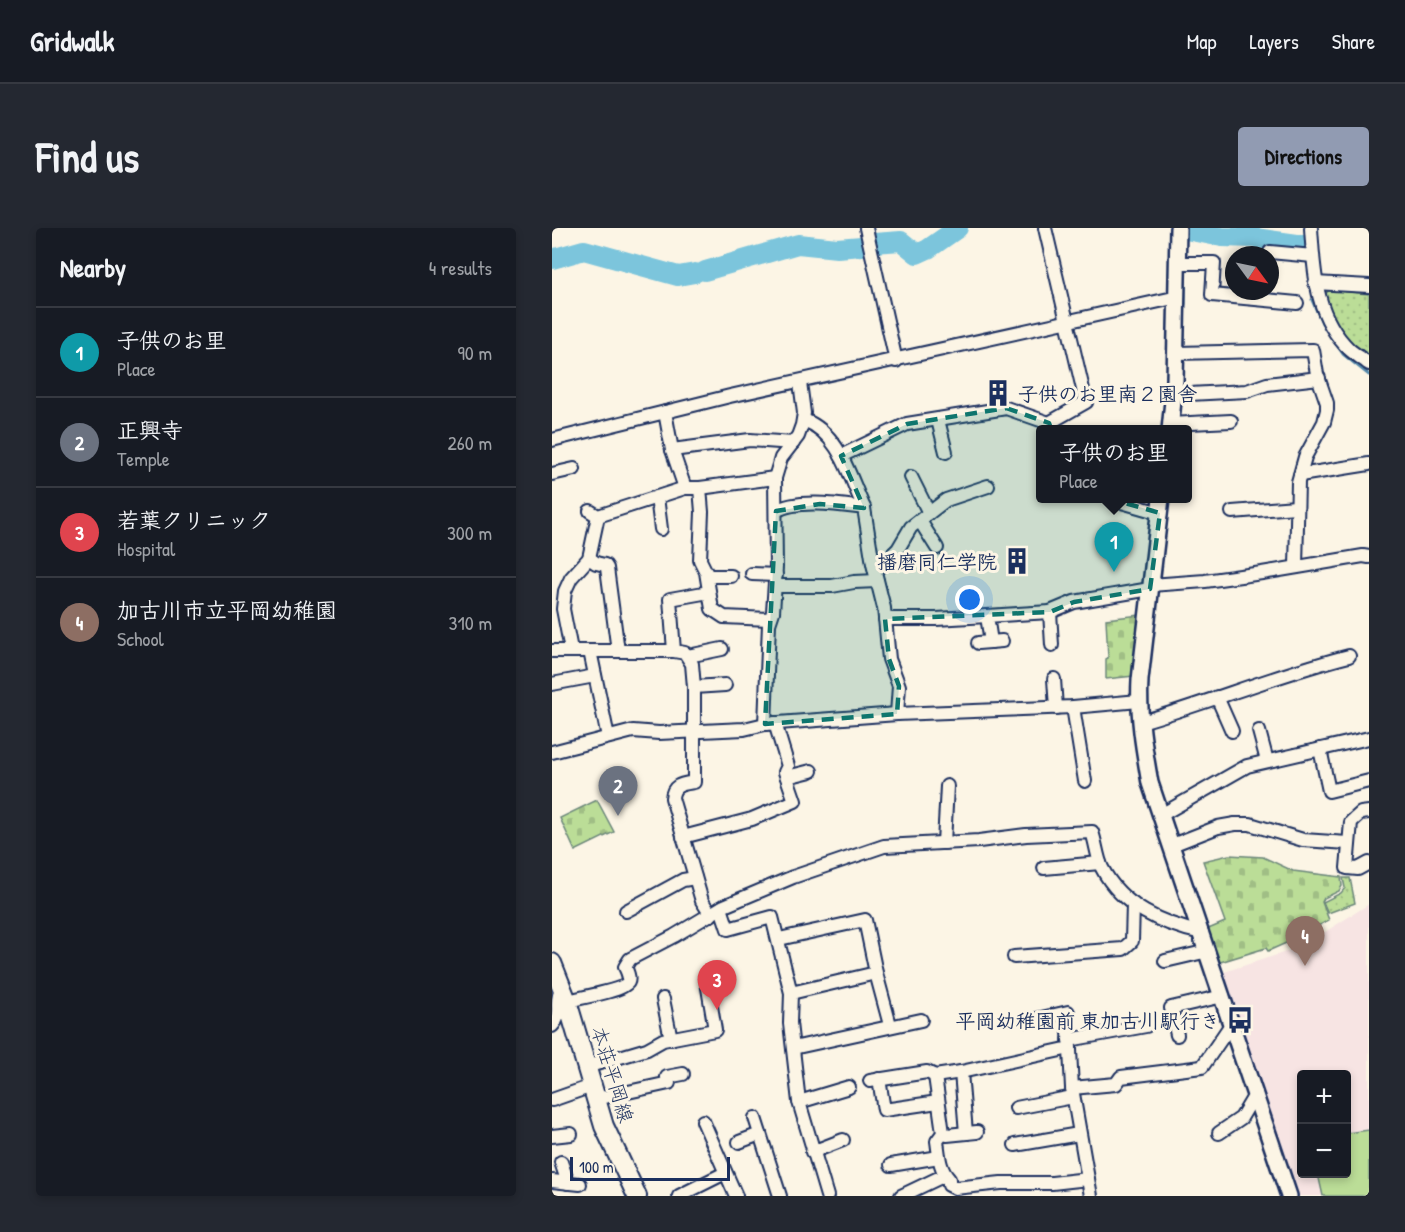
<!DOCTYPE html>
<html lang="en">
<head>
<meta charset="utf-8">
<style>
  body { margin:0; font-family:"Patrick Hand","Klee One",sans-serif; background:#242831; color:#f1f3f6 }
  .controls { position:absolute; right:18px; bottom:18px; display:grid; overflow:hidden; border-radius:6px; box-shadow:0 3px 9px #0003 }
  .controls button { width:54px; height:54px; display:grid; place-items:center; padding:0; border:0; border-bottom:2px solid #363941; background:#171b24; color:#f1f3f6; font:30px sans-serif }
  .compass { position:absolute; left:673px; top:18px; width:54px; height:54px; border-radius:50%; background:#171b24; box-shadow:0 3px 9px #0003; rotate:123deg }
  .scale { position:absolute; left:18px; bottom:15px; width:160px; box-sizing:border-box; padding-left:6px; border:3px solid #1b2f5e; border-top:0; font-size:16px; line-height:21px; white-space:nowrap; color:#1b2f5e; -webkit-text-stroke:4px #fcf5e5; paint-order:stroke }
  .you { position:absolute; left:418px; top:372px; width:21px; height:21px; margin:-15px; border:4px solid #fff; border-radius:50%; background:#1a73e8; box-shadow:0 0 0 9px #1a73e833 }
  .badge { display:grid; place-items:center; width:39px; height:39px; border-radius:50%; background:#919bb2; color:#fff; font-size:20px; font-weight:700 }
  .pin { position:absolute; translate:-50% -50px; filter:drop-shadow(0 2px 3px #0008) }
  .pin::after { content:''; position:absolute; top:32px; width:21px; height:18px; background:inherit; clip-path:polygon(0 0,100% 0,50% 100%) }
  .popup { position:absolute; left:484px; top:197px; width:156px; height:78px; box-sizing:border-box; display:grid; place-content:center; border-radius:6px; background:#171b24; filter:drop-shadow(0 2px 4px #0005); font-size:20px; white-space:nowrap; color:#9ea1a6 }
  .popup b { font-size:22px; color:#f1f3f6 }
  .popup::after { content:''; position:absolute; left:50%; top:100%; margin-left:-12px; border:12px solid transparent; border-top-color:#171b24 }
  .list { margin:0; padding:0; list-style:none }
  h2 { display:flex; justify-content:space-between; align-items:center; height:78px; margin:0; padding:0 24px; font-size:26px }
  h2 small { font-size:20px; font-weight:400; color:#9ea1a6 }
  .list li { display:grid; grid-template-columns:39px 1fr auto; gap:18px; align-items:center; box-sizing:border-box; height:90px; padding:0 24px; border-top:2px solid #363941 }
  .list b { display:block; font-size:22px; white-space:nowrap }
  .list p { margin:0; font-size:20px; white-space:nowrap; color:#9ea1a6 }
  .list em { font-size:20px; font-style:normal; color:#9ea1a6 }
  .map { position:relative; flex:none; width:817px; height:968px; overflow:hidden; border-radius:6px }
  header { display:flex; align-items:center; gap:36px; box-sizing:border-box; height:84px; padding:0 30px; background:#171b24; border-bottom:2px solid #363941 }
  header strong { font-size:28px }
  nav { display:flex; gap:33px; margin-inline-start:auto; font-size:21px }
  .intro { display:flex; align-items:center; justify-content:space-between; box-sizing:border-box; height:144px; padding:0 36px }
  h1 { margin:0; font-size:42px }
  .button { padding:15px 27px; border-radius:6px; background:#919bb2; color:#111; font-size:21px; font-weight:700 }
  main { display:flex; gap:36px; padding:0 36px }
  aside { flex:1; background:#171b24; border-radius:6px; box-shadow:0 3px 9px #0003 }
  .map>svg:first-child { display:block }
</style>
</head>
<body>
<header>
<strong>Gridwalk</strong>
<nav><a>Map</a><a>Layers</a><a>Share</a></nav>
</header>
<div class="intro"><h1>Find us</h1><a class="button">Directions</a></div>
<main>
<aside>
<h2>Nearby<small>4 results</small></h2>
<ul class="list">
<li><span class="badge" style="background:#0f9aa8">1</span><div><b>子供のお里</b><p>Place</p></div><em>90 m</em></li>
<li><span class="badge" style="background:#6b7280">2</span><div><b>正興寺</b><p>Temple</p></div><em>260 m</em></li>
<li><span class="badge" style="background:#e0444e">3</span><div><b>若葉クリニック</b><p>Hospital</p></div><em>300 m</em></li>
<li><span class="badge" style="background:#8d6e63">4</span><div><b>加古川市立平岡幼稚園</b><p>School</p></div><em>310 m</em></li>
</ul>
</aside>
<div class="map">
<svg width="817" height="968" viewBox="0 0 817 968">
  <defs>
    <pattern id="cemetery-stones" width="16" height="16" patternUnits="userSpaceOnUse" patternTransform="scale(1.5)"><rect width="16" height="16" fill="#bbdd97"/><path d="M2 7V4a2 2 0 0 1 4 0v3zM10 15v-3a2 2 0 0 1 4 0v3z" fill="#a0be85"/></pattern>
    <pattern id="park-dots" width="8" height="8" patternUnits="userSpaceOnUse" patternTransform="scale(1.5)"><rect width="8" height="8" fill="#bbdd97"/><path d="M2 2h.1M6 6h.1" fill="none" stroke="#a0be85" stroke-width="1.8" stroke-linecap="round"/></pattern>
  </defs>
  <rect width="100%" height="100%" fill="#fcf5e5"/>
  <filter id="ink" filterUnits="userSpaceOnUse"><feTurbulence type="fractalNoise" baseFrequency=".0167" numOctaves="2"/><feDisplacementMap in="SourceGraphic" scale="12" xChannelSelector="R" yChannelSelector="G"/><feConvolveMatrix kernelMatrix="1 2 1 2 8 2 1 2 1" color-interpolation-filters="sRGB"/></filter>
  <g filter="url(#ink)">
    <path fill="#f7e4e3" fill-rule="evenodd" d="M817,676V968H742L671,748L672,744L731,725L762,711ZM750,846H794V946H750Z"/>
    <g fill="url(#cemetery-stones)" stroke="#6b867a" stroke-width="1.5">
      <polygon points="588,387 582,448 554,451 554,431 556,430 554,391"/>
      <polygon points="45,572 62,604 23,623 8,590"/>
      <polygon points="677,627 711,629 741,643 789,649 790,658 787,663 772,670 770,674 777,692 741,712 716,723 714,720 665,735 654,702 673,694 651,633"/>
    </g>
    <g fill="url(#park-dots)" stroke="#6b867a" stroke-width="1.5">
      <path d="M777,62L817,66V130C795,114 782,94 771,69Z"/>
      <polygon points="791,650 798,650 803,675 776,685 771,674 789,665 793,660"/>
    </g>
    <polygon fill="#bbdd97" stroke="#6b867a" stroke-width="1.5" points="817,902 817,968 771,968 766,946 794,946 795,905"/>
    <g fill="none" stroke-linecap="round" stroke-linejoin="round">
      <g stroke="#5589aa" stroke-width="3">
        <polyline points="633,26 634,2"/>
        <polyline points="760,72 770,95 791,126 817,147"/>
        <polyline points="631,81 633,76 633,44"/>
        <polyline points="597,441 606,362"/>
      </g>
      <g stroke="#7cc5dc" stroke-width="20">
        <polyline points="634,2 670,9 703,10 752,17"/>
        <polyline points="322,15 349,13 365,26 376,21 406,0"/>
        <polyline points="0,31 32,22 126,48 143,45"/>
        <polyline points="153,43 246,16 285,20 310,18"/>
      </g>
      <defs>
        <g id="minor">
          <polyline points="314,0 344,133"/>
          <path d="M759,0C762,44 763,89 798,122C804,127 811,131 817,136"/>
          <polyline points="718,24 761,28"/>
          <polyline points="626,35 662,35 660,67 745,75"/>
          <polyline points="763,55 817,58"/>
          <polyline points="624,125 761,122 765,146 775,175 775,182 772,194 753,229 746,254 744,339"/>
          <polyline points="622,165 637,166 695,163 715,156 767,150"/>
          <polyline points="113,184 120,222 133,260"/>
          <path d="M252,192C288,206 297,248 312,280"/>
          <polyline points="386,192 394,224"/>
          <polyline points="618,196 679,193"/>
          <polyline points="0,212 178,168 626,69"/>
          <polyline points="120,222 198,212 241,215"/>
          <polyline points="289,228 355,196 454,180 497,195 534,174 493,0"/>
          <polyline points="0,246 22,241"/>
          <polyline points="748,247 817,236"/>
          <polyline points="359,249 377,285"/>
          <polyline points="148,260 150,284 148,332 154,344 160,381 172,389 217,391"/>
          <polyline points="105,269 109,301"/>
          <polyline points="563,270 566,273 608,285"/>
          <polyline points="38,283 46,288 133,260 148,260 223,250"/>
          <path d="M224,283C245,270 289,277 312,280L321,336L332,380L337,431L347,458L345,486"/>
          <polyline points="680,284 744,279"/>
          <polyline points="368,293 385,320"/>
          <polyline points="37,330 44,335 53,337 55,340 66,423"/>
          <polyline points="323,343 346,321 359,299 394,272 436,258"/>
          <polyline points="200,346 224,347"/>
          <polyline points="155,348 179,348"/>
          <polyline points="599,357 653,353 710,345 811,328 817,329"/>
          <polyline points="223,358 280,358 302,354 325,353"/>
          <path d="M157,364L118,371L122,423L133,425L140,436L142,459V554C131,556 121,556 120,570L150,673L159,687"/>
          <polyline points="498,384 500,417"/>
          <polyline points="333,391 384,391 435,388"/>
          <polyline points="439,414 435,388 498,384 522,374 598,361"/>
          <polyline points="426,415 450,413"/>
          <polyline points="19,422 11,381 13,363 19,350 37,330 46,288"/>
          <polyline points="0,423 122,423"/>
          <polyline points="38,423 56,509"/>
          <polyline points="136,428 170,421"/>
          <polyline points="502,451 504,480"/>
          <polyline points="0,456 43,448"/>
          <polyline points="142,459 173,457"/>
          <polyline points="665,469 680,503"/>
          <polyline points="521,479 533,553"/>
          <path d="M589,494C659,474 726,446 797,428"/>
          <polyline points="213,496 217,396 221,384 224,339 223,250 229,230 246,208 250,197 252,185 248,154"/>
          <polyline points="707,503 715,533"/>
          <polyline points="768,521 777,563 817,553"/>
          <polyline points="0,524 81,503 107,505 192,501 213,496 345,486 521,479 587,473"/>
          <polyline points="235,549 259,543"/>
          <polyline points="817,584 809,585 799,594 795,640 806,641 817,635"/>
          <polyline points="609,587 695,538 817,510"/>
          <polyline points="131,609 200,591 243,573 233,544 236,538 223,495"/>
          <polyline points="392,615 395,558"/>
          <polyline points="620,617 666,599 683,596 698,596 751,612 796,615"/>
          <polyline points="492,640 548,635"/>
          <polyline points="169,680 176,701 220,689 239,765 238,795 247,874 275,968"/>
          <polyline points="74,683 131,652 143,650"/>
          <polyline points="227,711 313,692 324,745 338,797"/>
          <polyline points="462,729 571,721 580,713 581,676"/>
          <polyline points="613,733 656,723"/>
          <polyline points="239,765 324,745"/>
          <polyline points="111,771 119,811"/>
          <path d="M15,773C26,770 71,763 76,754C78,750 75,743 73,739L78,731L122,708L172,678L241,649L332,618L427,613L474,607L540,604C544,615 545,629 550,640C570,679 610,696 650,705"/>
          <polyline points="476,793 516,784 520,860 539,968"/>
          <path d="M0,798C10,788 4,779 7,767L12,764"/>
          <polyline points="625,807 619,780 671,768"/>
          <polyline points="517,812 594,798"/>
          <polyline points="241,820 369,792"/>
          <polyline points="34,839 95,821 111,812 163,802 155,754"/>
          <polyline points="409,844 414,905"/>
          <path d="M383,848L391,905L385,913C387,926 387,941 397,951V957L403,960L449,955H500L536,951"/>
          <polyline points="327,851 332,882 386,874"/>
          <polyline points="318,853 375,844 383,848 409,844 518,820"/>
          <polyline points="520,860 564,856 569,849 650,839 680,795"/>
          <polyline points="44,871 117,855 115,849 131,846"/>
          <polyline points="0,872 40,858"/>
          <polyline points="247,874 297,859"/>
          <polyline points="464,880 521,869"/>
          <polyline points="203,890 228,968"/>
          <polyline points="151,893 184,968"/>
          <polyline points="391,905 395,907 425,904"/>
          <polyline points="667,905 689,890 704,865"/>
          <polyline points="0,908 19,906"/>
          <polyline points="187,914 208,906"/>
          <polyline points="463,917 527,906"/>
          <polyline points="260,924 291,912"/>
          <polyline points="9,934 16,955"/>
          <polyline points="339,937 387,929"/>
          <polyline points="0,953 28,956"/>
          <polyline points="127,968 173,945"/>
          <polyline points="349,968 393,947"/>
        </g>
        <g id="tertiary">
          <polyline points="618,202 623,153 626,0"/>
          <path d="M609,270L588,452C586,487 592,521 598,555L737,968"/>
        </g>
        <polyline id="secondary" points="0,735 15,773 52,898 85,968"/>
      </defs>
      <use href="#minor" stroke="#1b2f5e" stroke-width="16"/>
      <use href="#tertiary" stroke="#1b2f5e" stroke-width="20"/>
      <use href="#secondary" stroke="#1b2f5e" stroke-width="22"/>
      <use href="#minor" stroke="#fcf5e5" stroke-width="12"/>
      <use href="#tertiary" stroke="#fcf5e5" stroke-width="15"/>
      <use href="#secondary" stroke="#fcf5e5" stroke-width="18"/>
    </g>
  </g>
  <path fill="#0f766e" fill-opacity="0.2" stroke="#0f766e" stroke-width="4.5" stroke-dasharray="12 8" stroke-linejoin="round" d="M454,180L497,195L501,207L566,273L608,285L598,361L522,374L498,384L333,391L337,431L347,458L345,486L213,496L224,283L268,276L312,280L289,228L355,196Z"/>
  <defs>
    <symbol id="building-bare" viewBox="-9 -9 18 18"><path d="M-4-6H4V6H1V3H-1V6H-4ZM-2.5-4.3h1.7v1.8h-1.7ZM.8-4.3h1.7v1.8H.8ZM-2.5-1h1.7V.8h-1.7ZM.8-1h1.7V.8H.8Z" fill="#1b2f5e" stroke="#fcf5e5" stroke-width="2.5" paint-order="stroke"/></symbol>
    <symbol id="bus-bare" viewBox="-9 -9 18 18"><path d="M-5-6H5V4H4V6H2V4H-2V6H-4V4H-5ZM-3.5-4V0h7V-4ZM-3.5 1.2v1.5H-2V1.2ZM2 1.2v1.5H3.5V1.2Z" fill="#1b2f5e" stroke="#fcf5e5" stroke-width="2.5" paint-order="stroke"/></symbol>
  </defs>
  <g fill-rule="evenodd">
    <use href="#building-bare" x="427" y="146" width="38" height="38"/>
    <use href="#building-bare" x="446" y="314" width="38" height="38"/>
    <use href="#bus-bare" x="669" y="773" width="38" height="38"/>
  </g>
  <g text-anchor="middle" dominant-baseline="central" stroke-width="6" stroke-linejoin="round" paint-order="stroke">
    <g font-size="20" font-weight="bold" fill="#1b2f5e" stroke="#fcf5e5" text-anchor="end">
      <text x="466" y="165" text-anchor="start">子供のお里南２園舎</text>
      <text x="445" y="333">播磨同仁学院</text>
      <text x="668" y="792">平岡幼稚園前 東加古川駅行き</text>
    </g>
    <g font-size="20" fill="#1b2f5e" stroke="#fcf5e5">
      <text transform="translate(61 846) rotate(73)">本荘平岡線</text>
    </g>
  </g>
</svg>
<div class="controls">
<button>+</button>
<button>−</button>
</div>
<svg class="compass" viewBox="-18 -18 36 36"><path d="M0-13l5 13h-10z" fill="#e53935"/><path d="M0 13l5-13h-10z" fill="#9ea1a6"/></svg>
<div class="scale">100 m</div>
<div class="you"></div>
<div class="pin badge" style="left:562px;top:344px;background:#0f9aa8">1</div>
<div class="popup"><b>子供のお里</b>Place</div>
<div class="pin badge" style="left:66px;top:588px;background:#6b7280">2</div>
<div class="pin badge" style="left:165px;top:782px;background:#e0444e">3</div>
<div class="pin badge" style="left:753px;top:738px;background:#8d6e63">4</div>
</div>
</main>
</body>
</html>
